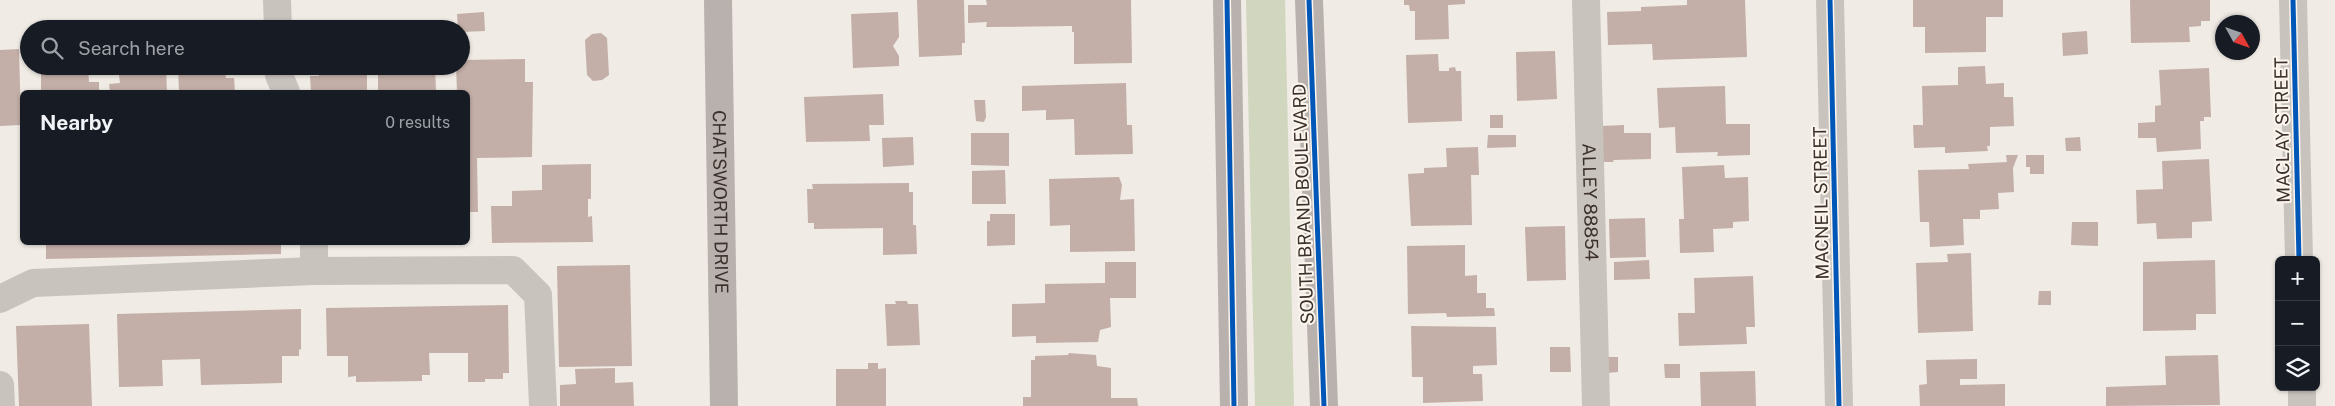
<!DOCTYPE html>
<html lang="en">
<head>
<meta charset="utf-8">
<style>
  body { margin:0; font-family:"Public Sans",sans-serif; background:#242831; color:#f1f3f6 }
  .controls { position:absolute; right:15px; bottom:15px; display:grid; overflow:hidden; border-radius:8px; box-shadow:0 1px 4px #0004 }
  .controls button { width:45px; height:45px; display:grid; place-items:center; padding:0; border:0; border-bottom:1px solid #363941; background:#171b24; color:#f1f3f6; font:25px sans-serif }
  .compass { position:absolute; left:2215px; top:15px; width:45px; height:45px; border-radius:50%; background:#171b24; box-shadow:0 1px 4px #0004; rotate:130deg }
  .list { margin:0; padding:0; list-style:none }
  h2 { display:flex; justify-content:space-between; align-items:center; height:65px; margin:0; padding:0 20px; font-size:21px }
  h2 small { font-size:16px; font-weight:400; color:#9ea1a6 }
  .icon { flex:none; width:28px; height:28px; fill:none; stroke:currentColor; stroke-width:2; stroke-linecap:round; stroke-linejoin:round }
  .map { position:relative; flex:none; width:2335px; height:406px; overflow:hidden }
  .search { position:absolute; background:#171b24; box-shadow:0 1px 4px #0004; left:20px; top:20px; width:450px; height:55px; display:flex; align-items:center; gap:12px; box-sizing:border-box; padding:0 18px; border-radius:28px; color:#9ea1a6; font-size:19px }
  .panel { position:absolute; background:#171b24; box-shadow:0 1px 4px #0004; left:20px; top:90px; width:450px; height:155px; border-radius:8px }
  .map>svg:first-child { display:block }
</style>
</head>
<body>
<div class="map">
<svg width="2335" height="406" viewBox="0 0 2335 406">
  <rect width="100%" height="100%" fill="#f0ebe5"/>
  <polygon fill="#d1d6bf" points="1246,0 1285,0 1294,406 1255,406"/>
  <g fill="#c3afa7">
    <polygon points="917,0 964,0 965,43 962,43 962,55 919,57"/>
    <polygon points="986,0 1131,0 1132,63 1074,64 1074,32 1072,32 1072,26 986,27 987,22 968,23 968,5 987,5"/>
    <polygon points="1404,0 1465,0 1465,4 1448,5 1449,39 1415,40 1415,11 1410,11 1409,5 1404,5"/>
    <polygon points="1687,0 1745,0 1747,57 1653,60 1652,44 1608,45 1607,12 1641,11 1641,7 1687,5"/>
    <polygon points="1913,0 2003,0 2003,17 1986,17 1986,52 1925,53 1925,27 1913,27"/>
    <polygon points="2130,0 2210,0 2210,21 2201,21 2201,26 2189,27 2190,42 2131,43"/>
    <polygon points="484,12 485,31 461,32 461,29 458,29 457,14"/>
    <polygon points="898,12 899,37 893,46 899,56 899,66 853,68 851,14"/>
    <polygon points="2087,31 2088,54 2063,56 2062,33"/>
    <polygon points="601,33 607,38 609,75 602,80 593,81 587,75 585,40 592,34"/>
    <polygon points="19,49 21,125 0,126 0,50"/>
    <polygon points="1555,51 1557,99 1517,101 1516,52"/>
    <polygon points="1438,54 1439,71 1449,71 1449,68 1455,67 1456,71 1461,71 1462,121 1408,123 1406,55"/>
    <polygon points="525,59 525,82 533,82 532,157 477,158 478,212 468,212 468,92 457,92 456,66 461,66 461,60"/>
    <polygon points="41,66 88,66 89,82 99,82 99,92 41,92"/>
    <polygon points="132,66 166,66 167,92 110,92 109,84 120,83 119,75 132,75"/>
    <polygon points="178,66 224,66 226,78 234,78 235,92 179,92"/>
    <polygon points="367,66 367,92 311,92 310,76 319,76 319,67"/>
    <polygon points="387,66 435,66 436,92 378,92 378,75 387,75"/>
    <polygon points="1985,66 1986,84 2004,83 2004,97 2013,97 2014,126 1990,127 1990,146 1987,146 1988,151 1945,153 1945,147 1914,148 1913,125 1923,125 1922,86 1958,85 1958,67"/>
    <polygon points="2209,68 2211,117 2204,117 2204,121 2200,121 2201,149 2157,152 2156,138 2138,138 2138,123 2155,122 2155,106 2161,105 2159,70"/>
    <polygon points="1126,83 1127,125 1132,125 1133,154 1075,155 1074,119 1046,120 1046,110 1022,111 1022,86"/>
    <polygon points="1725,86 1726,124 1750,124 1750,155 1717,156 1718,152 1676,153 1675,127 1659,128 1657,88"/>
    <polygon points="883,94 884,125 869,125 870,141 806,142 804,97"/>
    <polygon points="974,100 985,100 986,117 984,122 976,121"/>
    <rect x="1490" y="115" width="13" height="13"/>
    <polygon points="1624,125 1624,133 1651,133 1651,159 1613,160 1614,162 1602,162 1601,126"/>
    <polygon points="971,133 1009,133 1009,166 971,165"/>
    <polygon points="1488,135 1516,135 1516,147 1487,148"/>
    <polygon points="913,137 914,165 883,167 882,138"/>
    <polygon points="2080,137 2081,151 2066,151 2065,138"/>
    <polygon points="1478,147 1479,175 1471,175 1472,225 1411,226 1408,174 1424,173 1424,168 1447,167 1446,148"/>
    <polygon points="2006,155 2018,155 2013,168 2014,192 1998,193 1999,209 1980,210 1980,219 1963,219 1964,245 1930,247 1929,222 1920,222 1918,170 1969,169 1968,164 2007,162"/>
    <polygon points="2026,155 2044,155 2044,174 2030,174 2030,167 2026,167"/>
    <polygon points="2209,159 2212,221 2192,222 2192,238 2157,239 2156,223 2137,224 2136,190 2163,189 2162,161"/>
    <polygon points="591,164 591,199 588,199 588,217 592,216 593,242 492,243 491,206 512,206 512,191 542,190 542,165"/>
    <polygon points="1724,165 1725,178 1748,177 1749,221 1733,222 1733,228 1713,229 1714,252 1680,253 1679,219 1684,219 1682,167"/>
    <polygon points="1005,170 1006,204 972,204 972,171"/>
    <polygon points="1119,177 1122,185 1120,200 1134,199 1135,251 1070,252 1070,225 1050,226 1049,179"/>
    <polygon points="909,183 909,192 913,192 913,225 916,225 917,254 883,255 883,228 814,229 814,223 808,223 807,189 813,189 812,184"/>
    <polygon points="990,214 1015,214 1015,245 987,246 987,221 990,221"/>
    <polygon points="1645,218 1646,257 1610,258 1609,219"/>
    <polygon points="2072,222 2098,222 2098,246 2071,245"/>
    <polygon points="1565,226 1566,280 1527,281 1525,227"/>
    <polygon points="46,242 281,242 281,254 46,259"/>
    <polygon points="1465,245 1465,276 1477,275 1477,293 1486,293 1486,308 1494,308 1495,316 1447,317 1446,313 1408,314 1407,246"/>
    <polygon points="1971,253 1973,331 1918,333 1916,263 1948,262 1947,254"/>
    <polygon points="1649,260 1650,279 1614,280 1614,262"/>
    <polygon points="2215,260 2216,314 2196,314 2196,330 2143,331 2143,262"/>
    <polygon points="1105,262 1136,262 1136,298 1110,298 1111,327 1100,330 1098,342 1036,343 1036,336 1012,337 1012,304 1045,303 1045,284 1105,283"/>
    <polygon points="630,265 632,366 559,367 557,266"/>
    <polygon points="1753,276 1755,327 1746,327 1747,344 1679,346 1678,313 1695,313 1694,278"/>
    <polygon points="2039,291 2051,291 2051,305 2038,305"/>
    <polygon points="895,301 907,301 908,304 918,304 920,345 887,346 885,304 896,304"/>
    <polygon points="508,305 509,373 503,373 503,379 485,379 485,382 468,382 468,353 429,353 430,375 422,375 422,381 356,382 356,376 348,377 348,356 327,356 326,308"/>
    <polygon points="301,309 301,350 299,349 299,356 282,356 282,383 201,385 200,359 162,360 163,386 119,387 117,314"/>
    <polygon points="89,324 92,406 19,406 16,326"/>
    <polygon points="1411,326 1496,327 1497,365 1473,366 1473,374 1482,374 1483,401 1423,403 1423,377 1412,377"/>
    <polygon points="1550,347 1570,347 1571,372 1550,372"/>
    <polygon points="1069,353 1096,355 1097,366 1111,368 1111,398 1137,398 1138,406 1023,406 1023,397 1031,397 1031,360 1035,360 1035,356 1068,355"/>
    <polygon points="2218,355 2220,405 2106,406 2106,387 2166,385 2165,356"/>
    <polygon points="1606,357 1618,357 1618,372 1607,373"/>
    <polygon points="1977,359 1977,379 1960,379 1960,385 2005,384 2005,406 1920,406 1919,385 1927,384 1926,360"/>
    <polygon points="868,363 878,363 878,369 886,368 886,406 836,406 836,369 868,369"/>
    <polygon points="1664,364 1680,364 1680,378 1665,378"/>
    <polygon points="615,368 615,383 633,382 634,406 560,406 560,385 576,384 575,369"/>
    <polygon points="1755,371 1756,406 1701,406 1700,372"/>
  </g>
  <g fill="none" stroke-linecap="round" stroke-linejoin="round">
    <g stroke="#c9c3be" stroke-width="28">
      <polyline points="277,0 278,29"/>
      <path id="s1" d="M1586,0L1596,406"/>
      <polyline points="1830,0 1839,406"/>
      <polyline points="2293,0 2299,260"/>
      <polyline points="279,66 279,75 286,92"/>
      <polyline points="314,271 314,242"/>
      <polyline points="0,299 33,283 314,271 513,270 538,295 543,406"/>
      <polyline points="0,385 1,406"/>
      <polyline points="2302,387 2302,406"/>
    </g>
    <g stroke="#b8b1ad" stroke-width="28">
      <path id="s2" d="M718,0L724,406"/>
      <polyline points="1227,0 1234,406"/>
      <polyline points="1309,0 1324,406"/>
    </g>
    <defs>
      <g id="cycleway">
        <polyline points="1227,0 1234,406"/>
        <polyline points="1309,0 1324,406"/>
        <polyline points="1830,0 1839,406"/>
        <polyline points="2293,0 2299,260"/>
      </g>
    </defs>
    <use href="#cycleway" stroke="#fbf5ee" stroke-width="8"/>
    <use href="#cycleway" stroke="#0057b8" stroke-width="5"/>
  </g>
  <g text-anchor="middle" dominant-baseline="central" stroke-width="4" stroke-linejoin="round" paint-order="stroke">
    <g font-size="18" fill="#3b302b" stroke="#fbf5ee">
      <text transform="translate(2282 130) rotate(-91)">MACLAY STREET</text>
      <text stroke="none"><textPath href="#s2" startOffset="202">CHATSWORTH DRIVE</textPath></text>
      <text stroke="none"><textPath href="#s1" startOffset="202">ALLEY 88854</textPath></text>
      <text transform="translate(1821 203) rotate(-91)">MACNEIL STREET</text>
      <text transform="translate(1303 204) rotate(-92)">SOUTH BRAND BOULEVARD</text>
    </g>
  </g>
</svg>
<div class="controls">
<button>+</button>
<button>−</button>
<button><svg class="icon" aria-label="layers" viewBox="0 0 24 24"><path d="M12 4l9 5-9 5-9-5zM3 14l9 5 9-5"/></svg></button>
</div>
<svg class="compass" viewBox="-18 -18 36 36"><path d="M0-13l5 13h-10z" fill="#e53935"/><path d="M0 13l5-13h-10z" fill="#9ea1a6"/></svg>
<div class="search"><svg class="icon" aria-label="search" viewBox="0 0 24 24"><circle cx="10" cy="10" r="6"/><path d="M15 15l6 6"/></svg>Search here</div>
<section class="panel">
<h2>Nearby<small>0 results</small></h2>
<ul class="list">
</ul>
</section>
</div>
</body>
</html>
